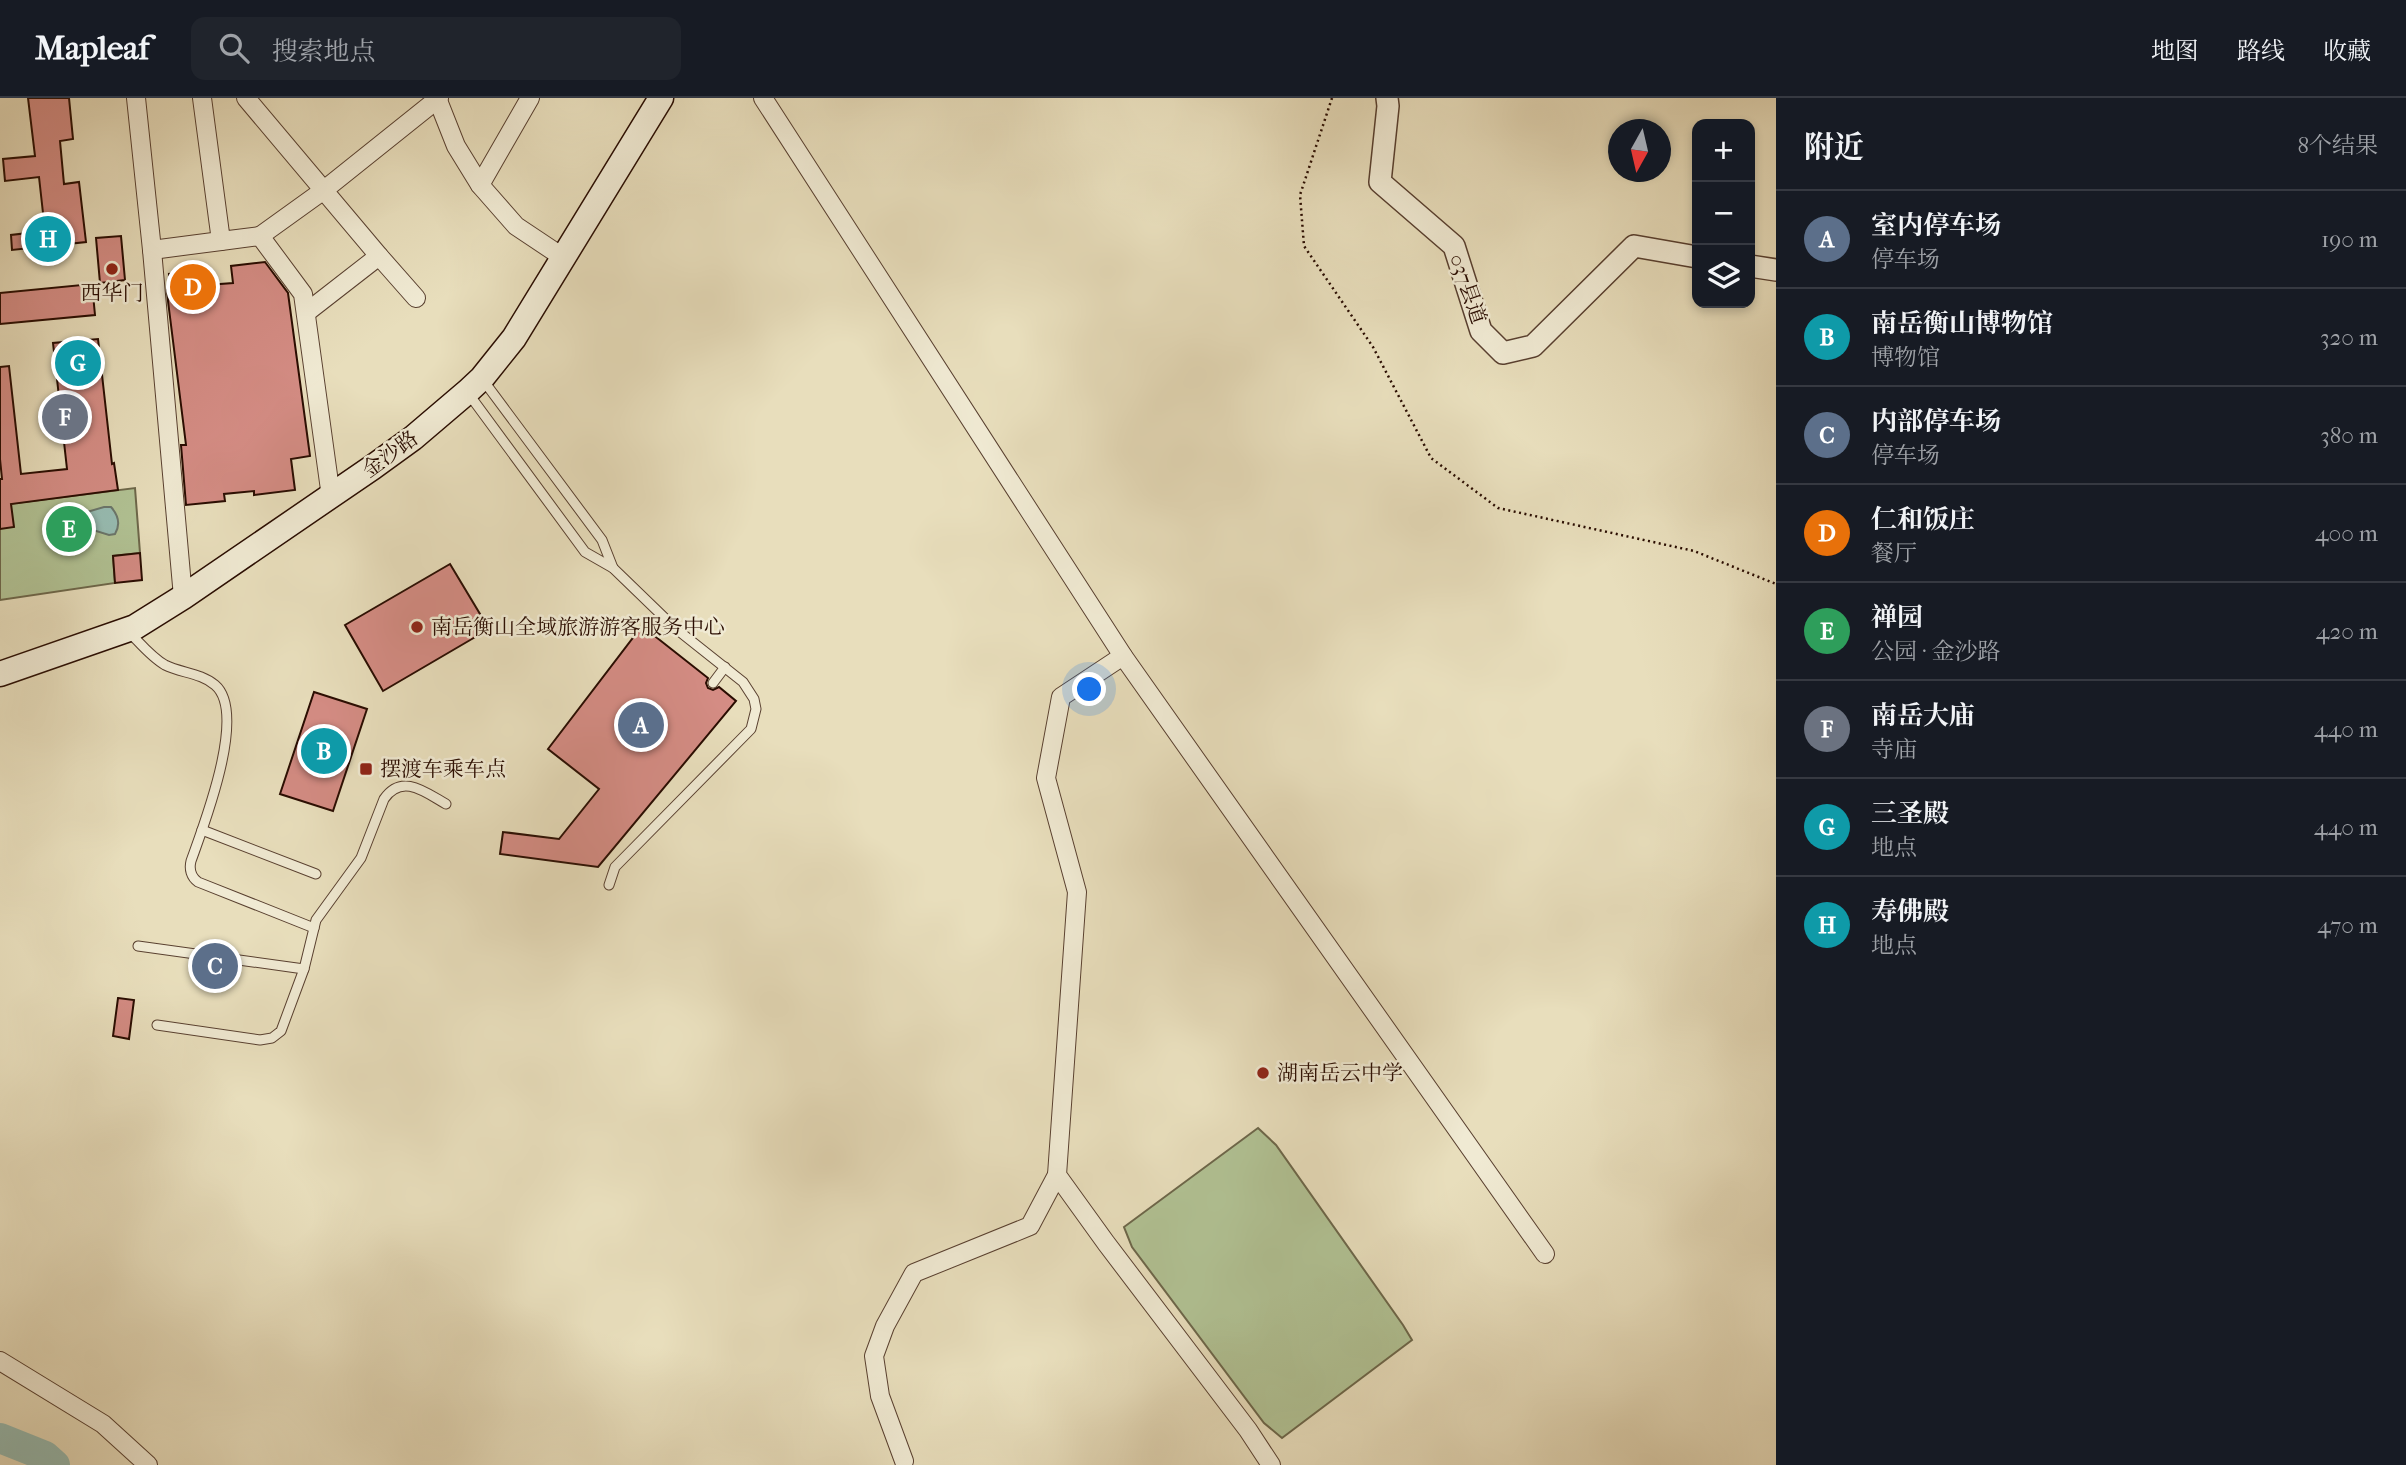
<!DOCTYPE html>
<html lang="zh">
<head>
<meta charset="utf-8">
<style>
  body { margin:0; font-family:"IM FELL French Canon","Noto Serif SC",serif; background:#20242c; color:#f1f3f6 }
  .controls { position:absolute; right:21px; top:21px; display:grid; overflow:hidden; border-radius:14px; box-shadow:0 4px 10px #0003 }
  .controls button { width:63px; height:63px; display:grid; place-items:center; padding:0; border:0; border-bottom:2px solid #363941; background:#171b24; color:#f1f3f6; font:35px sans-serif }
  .compass { position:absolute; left:1608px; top:21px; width:63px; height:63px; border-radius:50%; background:#171b24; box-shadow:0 4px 10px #0003; rotate:188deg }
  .you { position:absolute; left:1090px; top:592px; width:24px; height:24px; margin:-18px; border:5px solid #fff; border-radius:50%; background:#1a73e8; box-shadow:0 0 0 10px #1a73e833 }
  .badge { display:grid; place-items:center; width:46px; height:46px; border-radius:50%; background:#d93025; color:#fff; font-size:23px; font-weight:700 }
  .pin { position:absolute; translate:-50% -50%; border:4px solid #fff; box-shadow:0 2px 7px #0006 }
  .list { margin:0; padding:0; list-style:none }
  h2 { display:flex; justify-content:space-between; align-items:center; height:91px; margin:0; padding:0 28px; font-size:30px }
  h2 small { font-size:23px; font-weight:400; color:#9ea1a6 }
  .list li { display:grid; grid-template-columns:46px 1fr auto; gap:21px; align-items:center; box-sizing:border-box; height:98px; padding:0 28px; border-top:2px solid #363941 }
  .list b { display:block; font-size:26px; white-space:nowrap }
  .list p { margin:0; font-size:23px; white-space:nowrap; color:#9ea1a6 }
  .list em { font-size:23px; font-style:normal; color:#9ea1a6 }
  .icon { flex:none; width:38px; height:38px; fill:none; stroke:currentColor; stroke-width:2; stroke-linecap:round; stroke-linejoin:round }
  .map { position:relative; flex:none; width:1776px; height:1367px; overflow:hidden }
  header { display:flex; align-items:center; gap:42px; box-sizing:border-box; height:98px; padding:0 35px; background:#171b24; border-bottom:2px solid #363941 }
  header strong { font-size:33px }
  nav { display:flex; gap:38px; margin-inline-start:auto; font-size:24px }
  .search { width:490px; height:63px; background:#20242c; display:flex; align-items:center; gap:18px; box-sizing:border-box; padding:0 24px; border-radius:14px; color:#9ea1a6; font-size:26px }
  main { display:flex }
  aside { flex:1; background:#171b24 }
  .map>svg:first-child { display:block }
</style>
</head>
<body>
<header>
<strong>Mapleaf</strong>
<div class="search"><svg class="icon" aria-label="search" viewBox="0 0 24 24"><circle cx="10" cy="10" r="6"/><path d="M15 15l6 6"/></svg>搜索地点</div>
<nav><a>地图</a><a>路线</a><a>收藏</a></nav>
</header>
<main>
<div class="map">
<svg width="1776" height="1367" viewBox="0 0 1776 1367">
  <rect width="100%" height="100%" fill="#e8debc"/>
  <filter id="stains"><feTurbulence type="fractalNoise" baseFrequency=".00286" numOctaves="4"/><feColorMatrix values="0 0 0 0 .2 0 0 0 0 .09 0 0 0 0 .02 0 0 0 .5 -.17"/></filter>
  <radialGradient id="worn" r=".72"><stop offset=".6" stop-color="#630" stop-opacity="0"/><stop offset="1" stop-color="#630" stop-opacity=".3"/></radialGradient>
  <g fill="#b1c294" stroke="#6d674a" stroke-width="2">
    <polygon points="135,390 140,455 113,458 115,485 0,502 0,407"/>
    <polygon points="1258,1030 1276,1047 1403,1227 1412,1242 1282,1340 1264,1325 1132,1149 1124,1129"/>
  </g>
  <path fill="#97bcb2" stroke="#6b766b" stroke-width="2" d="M104,409H111C118,417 121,426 115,436L109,437L90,431L77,439L63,435L62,425L70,419Z"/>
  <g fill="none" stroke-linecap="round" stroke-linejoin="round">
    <polyline stroke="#97bcb2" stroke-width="30" points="0,1340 45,1358 55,1367"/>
  </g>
  <g fill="#d48c84" stroke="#290c01" stroke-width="2">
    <polygon points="28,0 69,0 73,41 60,43 64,86 79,84 86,144 12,152 11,137 45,133 39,79 5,83 3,61 35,58"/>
    <polygon points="121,138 125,182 100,185 96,140"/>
    <polygon points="265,164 288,195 310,358 291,361 295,392 254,397 254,393 224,396 225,403 186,407 181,347 186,347 168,203 167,192 170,191 169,176 206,172 207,187 233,185 231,168"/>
    <polygon points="92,186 95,217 0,226 0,195"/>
    <polygon points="98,241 112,366 114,365 118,392 11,406 14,429 0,431 0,381 2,381 0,361 0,269 9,268 21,376 67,371 53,245"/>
    <polygon points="140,455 142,482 115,485 113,458"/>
    <polygon points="450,466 489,531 383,593 345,527"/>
    <polygon points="642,528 708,580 706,585 708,590 713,592 719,589 736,603 598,769 500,756 503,734 559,741 599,691 548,651"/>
    <polygon points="314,594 367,611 333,713 280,696"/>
    <polygon points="118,900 134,902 129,941 113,938"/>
  </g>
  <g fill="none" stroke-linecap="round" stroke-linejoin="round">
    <defs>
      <g id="service">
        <polyline points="483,282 602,442 613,470"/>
        <polyline points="468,295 585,454 613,470 675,530 743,584 754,601 756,611 751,631 615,769 609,787"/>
        <path d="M129,534C140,545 151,559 165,567C181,575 201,575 215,587C248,615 203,729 191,763C189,771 191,779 198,784L314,830"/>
        <polyline points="713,585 725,569"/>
        <polyline points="202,732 316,776"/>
        <polyline points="138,848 304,871"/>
        <path d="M157,927L260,942L272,940L281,933L304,871L316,822L361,760L384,701C402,675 425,694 446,706"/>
      </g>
      <g id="minor">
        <polyline points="136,0 152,152 183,499"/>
        <polyline points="202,0 221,143 260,138 303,196 331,399"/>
        <polyline points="246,0 379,158 307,214"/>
        <polyline points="437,0 456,48 480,87 516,128 564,160"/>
        <polyline points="763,0 1123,558 1545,1156"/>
        <polyline points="480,87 530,0"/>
        <polyline points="260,138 324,92 439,0"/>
        <polyline points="152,152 221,143"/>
        <polyline points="379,158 416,200"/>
        <polyline points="1123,558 1061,599 1046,680 1077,794 1057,1077 1106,1145 1248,1332 1271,1367"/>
        <polyline points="0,1263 103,1326 148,1367"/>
        <polyline points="904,1363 880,1298 874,1258 885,1228 914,1175 1030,1128 1057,1077"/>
      </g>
      <g id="tertiary">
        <polyline points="1387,0 1388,8 1380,84 1454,148 1481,233 1503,255 1533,248 1634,148 1697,159"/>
        <polyline points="1750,168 1776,172"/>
      </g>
      <polyline id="secondary" points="0,576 135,529 183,499 373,369 413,340 467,294 482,280 514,240 661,0"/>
    </defs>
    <use href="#service" stroke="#594030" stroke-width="11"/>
    <use href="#minor" stroke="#594030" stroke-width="20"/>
    <use href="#tertiary" stroke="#594030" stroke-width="24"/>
    <use href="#secondary" stroke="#290c01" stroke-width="27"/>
    <polyline stroke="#290c01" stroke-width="2.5" stroke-dasharray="2 3.5" stroke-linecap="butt" points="1332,0 1300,97 1304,148 1373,249 1431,360 1498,410 1694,453 1776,486"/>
    <use href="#service" stroke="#f0ead3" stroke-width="9"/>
    <use href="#minor" stroke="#f0ead3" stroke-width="18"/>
    <use href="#tertiary" stroke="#f0ead3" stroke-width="21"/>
    <use href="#secondary" stroke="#f0ead3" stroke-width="24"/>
  </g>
  <g fill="#8f2418" stroke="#f0ead3" stroke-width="2.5">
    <circle cx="112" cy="171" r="7"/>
    <circle cx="417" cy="529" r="7"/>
    <rect x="359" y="664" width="14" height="14" rx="3.5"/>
    <circle cx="1263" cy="975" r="7"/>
  </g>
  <g text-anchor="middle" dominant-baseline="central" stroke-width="5" stroke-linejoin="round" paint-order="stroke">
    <g font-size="21" fill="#290c01" stroke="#f0ead3">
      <text transform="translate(1468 191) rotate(71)">037县道</text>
      <text transform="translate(390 356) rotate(-36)">金沙路</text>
    </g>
    <g font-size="21" fill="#290c01" stroke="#f0ead3" text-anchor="start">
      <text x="112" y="195" text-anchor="middle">西华门</text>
      <text x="431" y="529">南岳衡山全域旅游游客服务中心</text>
      <text x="380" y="671">摆渡车乘车点</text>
      <text x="1277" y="975">湖南岳云中学</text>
    </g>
  </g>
  <rect width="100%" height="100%" filter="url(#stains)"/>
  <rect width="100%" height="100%" fill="url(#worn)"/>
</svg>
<div class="controls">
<button>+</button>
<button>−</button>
<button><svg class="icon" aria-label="layers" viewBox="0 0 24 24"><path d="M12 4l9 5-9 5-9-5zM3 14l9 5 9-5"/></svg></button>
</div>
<svg class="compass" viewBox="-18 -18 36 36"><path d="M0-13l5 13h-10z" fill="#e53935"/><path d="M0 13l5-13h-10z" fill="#9ea1a6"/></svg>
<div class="you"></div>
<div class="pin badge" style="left:641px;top:627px;background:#5c6f8a">A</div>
<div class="pin badge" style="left:324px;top:653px;background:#0f9aa8">B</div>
<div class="pin badge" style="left:215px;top:868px;background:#5c6f8a">C</div>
<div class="pin badge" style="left:193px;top:189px;background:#e8710a">D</div>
<div class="pin badge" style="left:69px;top:431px;background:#2e9e5b">E</div>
<div class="pin badge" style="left:65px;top:319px;background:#6b7280">F</div>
<div class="pin badge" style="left:78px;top:265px;background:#0f9aa8">G</div>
<div class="pin badge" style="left:48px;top:141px;background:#0f9aa8">H</div>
</div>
<aside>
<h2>附近<small>8个结果</small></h2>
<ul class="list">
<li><span class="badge" style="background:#5c6f8a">A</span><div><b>室内停车场</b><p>停车场</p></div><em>190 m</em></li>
<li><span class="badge" style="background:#0f9aa8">B</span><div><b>南岳衡山博物馆</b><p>博物馆</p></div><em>320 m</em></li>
<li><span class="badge" style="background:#5c6f8a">C</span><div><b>内部停车场</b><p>停车场</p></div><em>380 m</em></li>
<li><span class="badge" style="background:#e8710a">D</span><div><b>仁和饭庄</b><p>餐厅</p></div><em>400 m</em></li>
<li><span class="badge" style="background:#2e9e5b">E</span><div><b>禅园</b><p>公园 · 金沙路</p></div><em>420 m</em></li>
<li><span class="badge" style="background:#6b7280">F</span><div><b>南岳大庙</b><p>寺庙</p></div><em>440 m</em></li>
<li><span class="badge" style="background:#0f9aa8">G</span><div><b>三圣殿</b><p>地点</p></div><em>440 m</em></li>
<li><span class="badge" style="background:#0f9aa8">H</span><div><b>寿佛殿</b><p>地点</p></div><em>470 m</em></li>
</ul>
</aside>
</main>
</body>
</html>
